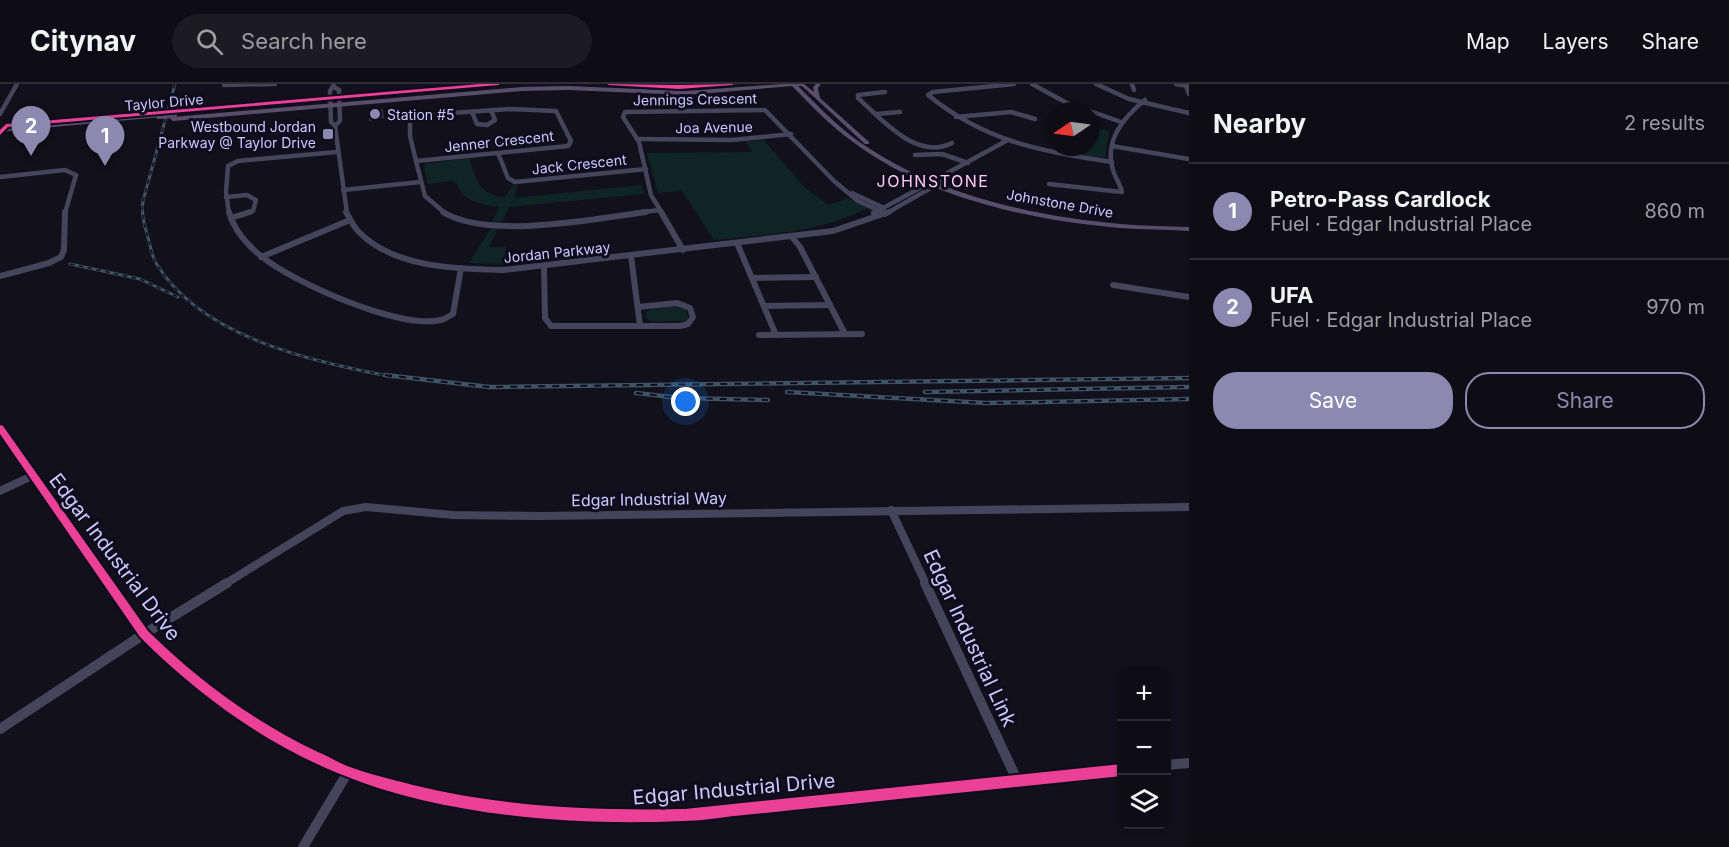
<!DOCTYPE html>
<html lang="en">
<head>
<meta charset="utf-8">
<style>
  body { margin:0; font-family:Inter,sans-serif; background:#1c1a22; color:#f1f3f6 }
  .controls { position:absolute; right:18px; bottom:18px; display:grid; overflow:hidden; border-radius:12px; box-shadow:0 2px 4px #0004 }
  .controls button { width:54px; height:54px; display:grid; place-items:center; padding:0; border:0; border-bottom:2px solid #2e2c34; background:#0e0c14; color:#f1f3f6; font:30px sans-serif }
  .compass { position:absolute; left:1045px; top:18px; width:54px; height:54px; border-radius:50%; background:#0e0c14; box-shadow:0 2px 4px #0004; rotate:257deg }
  .you { position:absolute; left:686px; top:318px; width:21px; height:21px; margin:-15px; border:4px solid #fff; border-radius:50%; background:#1a73e8; box-shadow:0 0 0 9px #1a73e833 }
  .badge { display:grid; place-items:center; width:39px; height:39px; border-radius:50%; background:#8c88af; color:#fff; font-size:20px; font-weight:700 }
  .pin { position:absolute; translate:-50% -50px; filter:drop-shadow(0 2px 3px #0008) }
  .pin::after { content:''; position:absolute; top:32px; width:21px; height:18px; background:inherit; clip-path:polygon(0 0,100% 0,50% 100%) }
  .list { margin:0; padding:0; list-style:none }
  h2 { display:flex; justify-content:space-between; align-items:center; height:78px; margin:0; padding:0 24px; font-size:26px }
  h2 small { font-size:20px; font-weight:400; color:#9b9ba0 }
  .list li { display:grid; grid-template-columns:39px 1fr auto; gap:18px; align-items:center; box-sizing:border-box; height:96px; padding:0 24px; border-top:2px solid #2e2c34 }
  .list b { display:block; font-size:22px; white-space:nowrap }
  .list p { margin:0; font-size:20px; white-space:nowrap; color:#9b9ba0 }
  .list em { font-size:20px; font-style:normal; color:#9b9ba0 }
  .actions { display:flex; gap:12px; padding:18px 24px }
  .actions a { flex:1; padding:14px 0; border:2px solid #8c88af; border-radius:24px; text-align:center; font-size:21px; color:#8c88af }
  .actions .main { background:#8c88af; color:#fff }
  .icon { flex:none; width:33px; height:33px; fill:none; stroke:currentColor; stroke-width:2; stroke-linecap:round; stroke-linejoin:round }
  .map { position:relative; flex:none; width:1189px; height:763px; overflow:hidden }
  header { display:flex; align-items:center; gap:36px; box-sizing:border-box; height:84px; padding:0 30px; background:#0e0c14; border-bottom:2px solid #2e2c34 }
  header strong { font-size:28px }
  nav { display:flex; gap:33px; margin-inline-start:auto; font-size:21px }
  .search { width:420px; height:54px; background:#1c1a22; display:flex; align-items:center; gap:15px; box-sizing:border-box; padding:0 21px; border-radius:33px; color:#9b9ba0; font-size:22px }
  main { display:flex }
  aside { flex:1; background:#0e0c14 }
  .map>svg:first-child { display:block }
</style>
</head>
<body>
<header>
<strong>Citynav</strong>
<div class="search"><svg class="icon" aria-label="search" viewBox="0 0 24 24"><circle cx="10" cy="10" r="6"/><path d="M15 15l6 6"/></svg>Search here</div>
<nav><a>Map</a><a>Layers</a><a>Share</a></nav>
</header>
<main>
<div class="map">
<svg width="1189" height="763" viewBox="0 0 1189 763">
  <rect width="100%" height="100%" fill="#12101a"/>
  <g fill="#0f2525">
    <polygon points="1090,42 1109,47 1105,74 1077,71 1077,63 1090,63"/>
    <path d="M764,56L804,103L828,121L849,114L868,124C818,149 769,150 714,156L682,107L658,109L647,69L752,68L745,57Z"/>
    <path d="M469,74C477,98 477,108 504,114L513,101H518L514,114L642,101L644,110L509,123L502,138H492L499,123C481,121 462,117 457,99L452,97L427,100L424,80Z"/>
    <polygon points="491,144 498,145 489,163 506,163 504,180 469,179"/>
    <polygon points="679,222 685,225 688,233 686,237 652,238 646,234 646,229 651,225"/>
  </g>
  <polygon fill="#302d3d" points="383,25 384,34 369,37 369,26"/>
  <g fill="none" stroke-linecap="round" stroke-linejoin="round">
    <g stroke="#45445b" stroke-width="4.5">
      <polyline points="334,0 330,7 331,38 335,42 347,129"/>
      <path d="M1014,0L933,8L928,11C984,57 1042,68 1112,78"/>
      <polyline points="1032,0 1065,18 1121,38"/>
      <polyline points="1096,0 1129,15 1189,29"/>
      <polyline points="1132,0 1134,6"/>
      <polyline points="1176,0 1189,2"/>
      <polyline points="224,1 275,0"/>
      <polyline points="1186,2 1189,10"/>
      <polyline points="334,3 339,6 340,37 335,42"/>
      <path d="M885,8L858,11V14C882,36 917,77 952,59"/>
      <polygon points="510,25 556,27 571,57 568,62 416,77 410,52 410,35 437,30"/>
      <polyline points="472,28 477,40 487,41 495,36 491,26"/>
      <polyline points="0,30 17,0"/>
      <polyline points="876,30 900,28"/>
      <polyline points="956,33 1011,28 1035,35"/>
      <polyline points="638,55 732,56 791,50"/>
      <polyline points="1112,62 1189,75"/>
      <polyline points="498,69 508,94 515,98 646,85"/>
      <polyline points="915,71 942,70 968,79"/>
      <polyline points="416,77 425,112 445,129"/>
      <polyline points="0,93 65,86 76,91 65,129"/>
      <path d="M1049,100L1122,108C1120,100 1115,93 1113,86C1104,56 1124,33 1145,16"/>
      <polyline points="343,106 420,98"/>
      <polyline points="852,109 884,124"/>
      <polyline points="226,113 247,111 256,116 253,127 246,129"/>
      <polyline points="229,129 226,108 228,82 238,77 337,68"/>
      <polyline points="635,129 660,126"/>
      <polyline points="662,129 651,111 639,58 623,33 625,28 765,26 834,97 858,117 884,129"/>
      <polyline points="874,129 1006,57"/>
      <polyline points="887,129 943,97 948,90"/>
    </g>
    <g stroke="#45445b" stroke-width="6">
      <path d="M229,128C234,146 246,160 261,172C292,198 400,246 441,236C445,235 449,232 453,230L461,184"/>
      <path d="M346,128C350,134 353,142 358,147C393,184 457,185 503,186L833,147L889,128"/>
      <path d="M443,128C488,156 594,135 646,128"/>
      <polyline points="661,128 683,166"/>
      <polyline points="881,128 885,130"/>
      <polyline points="874,129 876,128"/>
      <polyline points="231,134 250,128"/>
      <polyline points="792,153 800,163 845,250"/>
      <polyline points="737,159 776,251"/>
      <polyline points="631,172 640,242"/>
      <polyline points="261,173 350,136"/>
      <polyline points="544,183 545,234 551,242 680,242 688,240 693,233 690,224 677,219 638,223"/>
      <polyline points="0,192 49,179 61,173 64,166 65,128"/>
      <polyline points="753,194 816,193"/>
      <polyline points="1113,201 1189,213"/>
      <polyline points="764,222 830,221"/>
      <polyline points="759,251 862,250"/>
    </g>
    <g stroke="#45445b" stroke-width="8">
      <polyline points="0,344 109,500"/>
      <polyline points="0,407 32,392"/>
      <polyline points="891,426 926,500"/>
      <polyline points="225,500 343,427 366,423 453,431 541,432 1189,423"/>
    </g>
    <g stroke="#45445b" stroke-width="10">
      <path d="M108,499C120,516 132,537 146,552C200,610 272,657 345,686C446,727 577,738 686,731C736,728 787,720 838,715C933,705 1027,696 1122,686"/>
      <polyline points="925,499 1017,696"/>
      <polyline points="0,645 144,550 227,499"/>
      <polyline points="1166,681 1189,679"/>
      <polyline points="303,763 348,688"/>
    </g>
    <g fill="#594d6c" fill-rule="evenodd">
      <path d="M783,0H804L814,8L813,3L816,0H821L818,4L820,14L869,58V60H865L802,2H798C817,21 836,41 858,57C934,110 1030,132 1121,140C1143,142 1166,142 1189,143V147C1166,145 1143,146 1120,144C1028,136 928,114 853,58C830,42 812,22 792,2L686,11L568,6L522,7L173,37L170,35L173,33L522,3L568,2L686,7Z"/>
      <polygon points="159,30 161,31 161,33 0,48 0,44"/>
    </g>
    <defs>
      <g id="rail-far1">
        <path d="M175,0L143,117C141,132 145,143 149,157C151,164 152,173 156,179C202,255 313,277 393,293"/>
        <polyline points="70,180 140,195 178,213"/>
      </g>
      <g id="rail">
        <polyline points="385,291 489,303 1189,294"/>
        <polyline points="787,308 986,319 1189,315"/>
        <polyline points="925,308 1189,303"/>
        <polyline points="636,309 680,314 768,316"/>
      </g>
    </defs>
    <use href="#rail-far1" stroke="#3e5363" stroke-width="3"/>
    <use href="#rail" stroke="#3e5363" stroke-width="4.5"/>
    <use href="#rail-far1" stroke="#0f0c1e" stroke-width="1.5" stroke-dasharray="4.5" stroke-linecap="butt"/>
    <use href="#rail" stroke="#0f0c1e" stroke-width="2" stroke-dasharray="7" stroke-linecap="butt"/>
    <polyline stroke="#594d6c" stroke-width="6" points="159,32 174,31"/>
    <defs>
      <g id="cycleway">
        <polygon points="480,0 500,0 498,1 8,43 0,51 0,46 6,40"/>
        <polygon points="607,0 679,1 734,0 732,1 679,5 609,1"/>
        <path d="M0,341L3,342L148,547C198,596 254,638 318,668C328,672 337,678 347,682C368,690 391,695 413,701C502,723 594,727 685,725L1122,680V692C1025,702 929,712 832,722C800,725 767,729 734,732C717,734 700,737 682,737C574,742 441,732 340,690C264,659 198,611 140,553L0,350Z"/>
      </g>
    </defs>
    <use href="#cycleway" stroke="#0f0c1e" stroke-width="4"/>
    <use href="#cycleway" fill="#ea4096" fill-rule="evenodd"/>
  </g>
  <g fill="#8c88af" stroke="#0f0c1e" stroke-width="2">
    <circle cx="375" cy="30" r="6"/>
    <rect x="322" y="44" width="12" height="12" rx="3"/>
  </g>
  <g text-anchor="middle" dominant-baseline="central" stroke-width="6" stroke-linejoin="round" paint-order="stroke">
    <g font-size="14" fill="#cec8ff" stroke="#0f0c1e">
      <text transform="translate(695 15) rotate(-1)">Jennings Crescent</text>
      <text transform="translate(164 18) rotate(-5)">Taylor Drive</text>
      <text transform="translate(714 43) rotate(-1)">Joa Avenue</text>
      <text transform="translate(499 57) rotate(-6)">Jenner Crescent</text>
      <text transform="translate(579 80) rotate(-6)">Jack Crescent</text>
      <text transform="translate(1060 119) rotate(10)">Johnstone Drive</text>
      <text transform="translate(557 168) rotate(-6)">Jordan Parkway</text>
    </g>
    <g font-size="14" fill="#cec8ff" stroke="#0f0c1e" text-anchor="start">
      <text x="387" y="30">Station #5</text>
      <text x="316" y="42" text-anchor="end">Westbound Jordan<tspan x="316" dy="16">Parkway @ Taylor Drive</tspan></text>
    </g>
    <g font-size="16" letter-spacing="1.5" fill="#ffcaec" stroke="#0f0c1e">
      <text x="933" y="97">JOHNSTONE</text>
    </g>
    <g font-size="16" fill="#cec8ff" stroke="#0f0c1e">
      <text transform="translate(649 415) rotate(-1)">Edgar Industrial Way</text>
    </g>
    <g font-size="20" fill="#cec8ff" stroke="#0f0c1e">
      <text transform="translate(115 473) rotate(53)">Edgar Industrial Drive</text>
      <text transform="translate(970 554) rotate(65)">Edgar Industrial Link</text>
      <text transform="translate(734 705) rotate(-5)">Edgar Industrial Drive</text>
    </g>
  </g>
</svg>
<div class="controls">
<button>+</button>
<button>−</button>
<button><svg class="icon" aria-label="layers" viewBox="0 0 24 24"><path d="M12 4l9 5-9 5-9-5zM3 14l9 5 9-5"/></svg></button>
</div>
<svg class="compass" viewBox="-18 -18 36 36"><path d="M0-13l5 13h-10z" fill="#e53935"/><path d="M0 13l5-13h-10z" fill="#9b9ba0"/></svg>
<div class="you"></div>
<div class="pin badge" style="left:105px;top:82px">1</div>
<div class="pin badge" style="left:31px;top:72px">2</div>
</div>
<aside>
<h2>Nearby<small>2 results</small></h2>
<ul class="list">
<li><span class="badge">1</span><div><b>Petro-Pass Cardlock</b><p>Fuel · Edgar Industrial Place</p></div><em>860 m</em></li>
<li><span class="badge">2</span><div><b>UFA</b><p>Fuel · Edgar Industrial Place</p></div><em>970 m</em></li>
</ul>
<div class="actions"><a class="main">Save</a><a>Share</a></div>
</aside>
</main>
</body>
</html>
